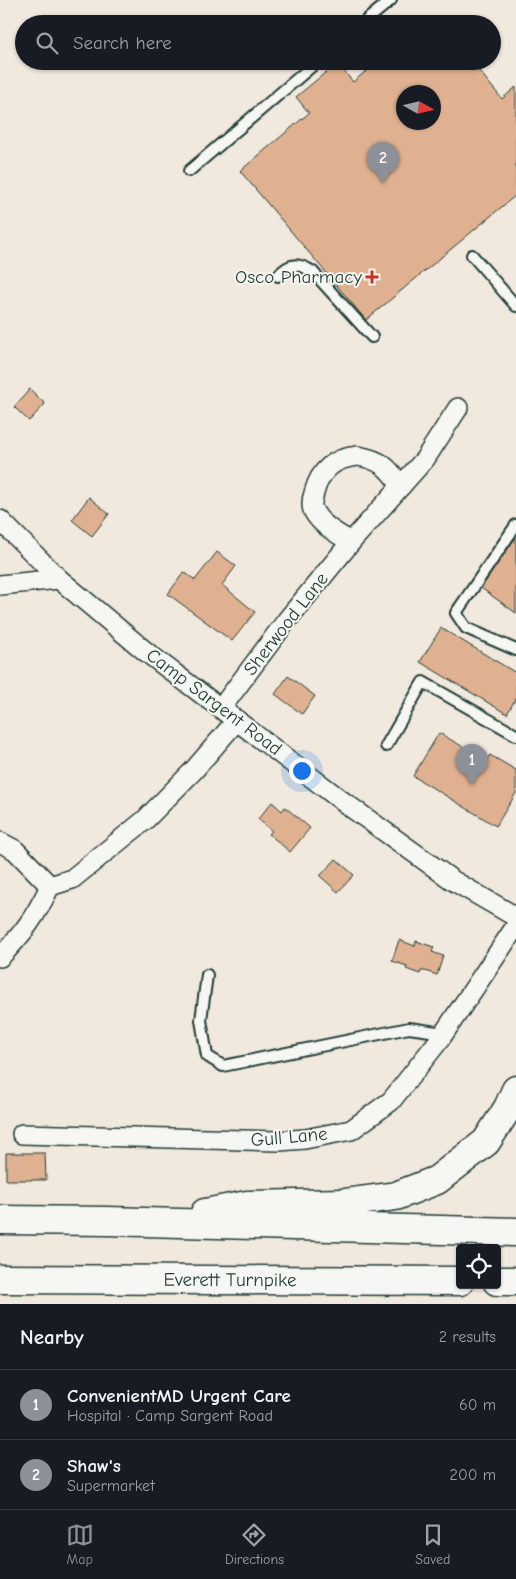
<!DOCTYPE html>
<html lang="en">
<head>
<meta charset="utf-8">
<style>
  body { margin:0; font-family:"Comic Neue",sans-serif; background:#20242c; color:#f1f3f6 }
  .controls { position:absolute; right:15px; bottom:15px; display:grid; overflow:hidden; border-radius:5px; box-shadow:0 1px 4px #0004 }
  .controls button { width:45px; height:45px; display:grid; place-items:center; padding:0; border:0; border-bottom:1px solid #363941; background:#171b24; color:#f1f3f6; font:25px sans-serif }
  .compass { position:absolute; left:396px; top:85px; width:45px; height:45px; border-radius:50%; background:#171b24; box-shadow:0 1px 4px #0004; rotate:98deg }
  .you { position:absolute; left:301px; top:770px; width:18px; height:18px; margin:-12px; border:4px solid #fff; border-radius:50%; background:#1a73e8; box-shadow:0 0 0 8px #1a73e833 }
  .badge { display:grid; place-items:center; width:32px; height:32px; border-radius:50%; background:#8c9099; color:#fff; font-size:16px; font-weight:700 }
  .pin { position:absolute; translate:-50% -41px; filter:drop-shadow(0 1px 2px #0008) }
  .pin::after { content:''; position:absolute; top:26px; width:18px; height:15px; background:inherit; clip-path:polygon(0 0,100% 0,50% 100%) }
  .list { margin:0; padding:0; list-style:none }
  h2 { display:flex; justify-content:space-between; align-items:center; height:65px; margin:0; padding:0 20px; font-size:21px }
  h2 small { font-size:16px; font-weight:400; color:#9ea1a6 }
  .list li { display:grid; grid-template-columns:32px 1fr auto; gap:15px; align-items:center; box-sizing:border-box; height:70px; padding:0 20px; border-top:1px solid #363941 }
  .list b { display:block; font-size:19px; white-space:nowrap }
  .list p { margin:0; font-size:16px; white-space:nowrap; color:#9ea1a6 }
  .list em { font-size:16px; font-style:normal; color:#9ea1a6 }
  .icon { flex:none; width:28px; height:28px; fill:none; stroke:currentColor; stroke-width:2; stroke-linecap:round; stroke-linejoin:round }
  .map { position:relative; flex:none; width:516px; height:1304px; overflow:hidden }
  .search { position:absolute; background:#171b24; box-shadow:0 1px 4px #0004; left:15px; right:15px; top:15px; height:55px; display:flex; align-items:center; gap:12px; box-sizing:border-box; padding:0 18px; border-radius:28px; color:#9ea1a6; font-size:19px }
  .sheet { height:205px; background:#171b24 }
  nav { display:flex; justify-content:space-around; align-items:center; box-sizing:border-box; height:70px; border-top:1px solid #363941; background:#171b24; font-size:14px; color:#9ea1a6 }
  nav a { display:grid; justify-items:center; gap:2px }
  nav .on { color:#8c9099 }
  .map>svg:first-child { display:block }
</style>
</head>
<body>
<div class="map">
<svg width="516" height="1304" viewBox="0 0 516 1304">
  <rect width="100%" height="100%" fill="#f1e8de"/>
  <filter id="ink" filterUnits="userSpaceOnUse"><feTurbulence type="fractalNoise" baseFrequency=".02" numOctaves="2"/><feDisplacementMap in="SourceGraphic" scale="10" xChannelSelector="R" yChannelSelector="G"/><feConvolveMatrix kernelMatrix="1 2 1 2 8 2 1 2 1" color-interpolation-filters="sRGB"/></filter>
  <g filter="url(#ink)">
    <g fill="#dfb190" stroke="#1f3d34" fill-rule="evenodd">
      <path d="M378,61H471L502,99L516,87V195L366,320L240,171L309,113L296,97L337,63L353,82ZM404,92H434V122H404Z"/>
      <polygon points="30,389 45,404 29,421 14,407"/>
      <polygon points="89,497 109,514 92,536 72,520"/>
      <polygon points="516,537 516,613 481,588"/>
      <polygon points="217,552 236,566 222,585 255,612 232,641 168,594 184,572 195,580"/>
      <polygon points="441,628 516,673 516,698 507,714 420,662"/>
      <polygon points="288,676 315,696 302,714 275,694"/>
      <polygon points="439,733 486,760 490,755 516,770 516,793 496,826 413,776"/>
      <polygon points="272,802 282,811 285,807 310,828 290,852 269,834 272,831 258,819"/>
      <polygon points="336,859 354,875 338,892 320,876"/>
      <polygon points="399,940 415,946 416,941 434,947 432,952 443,956 437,975 425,971 421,971 420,974 406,969 407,966 392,961"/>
      <polygon points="6,1153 45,1153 46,1180 6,1180"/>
    </g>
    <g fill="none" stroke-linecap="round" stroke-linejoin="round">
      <defs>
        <g id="lane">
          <polyline points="362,24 391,0"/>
          <polyline points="189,171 318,61"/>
          <polyline points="472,255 516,306"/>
          <path d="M278,276C289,262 299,263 313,272L372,337"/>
          <polyline points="516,525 456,613 466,628 516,650"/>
          <polyline points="386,746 423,682 516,735"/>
          <polyline points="207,975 201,1020 207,1056 223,1066 409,1028 444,1033"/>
        </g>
        <g id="street">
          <path d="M358,456C381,460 388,467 401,486L351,542C338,534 322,526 314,512C311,507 312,499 314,493C320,470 334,458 358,456Z"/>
          <polyline points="401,486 425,459 458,408"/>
          <polyline points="0,520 59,579 145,651 345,803 452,880 516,917"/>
          <polyline points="0,585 59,579"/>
          <polyline points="222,707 287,620 351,542"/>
          <polyline points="0,842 15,850 50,886"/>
          <path d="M0,957C23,934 36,916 50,886L72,879L145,820L194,770L237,720"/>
          <polyline points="22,1134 279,1141 305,1139 351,1130 391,1101 440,1039 516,926"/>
        </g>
        <g id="highway">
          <polyline points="205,1213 247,1205 344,1203 396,1196 437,1180 486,1142 508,1108 516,1090"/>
          <polyline points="0,1220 108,1221 516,1232"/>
          <path id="s1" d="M0,1279L460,1281"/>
          <polyline points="497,1281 516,1281"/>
        </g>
      </defs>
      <use href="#lane" stroke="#1f3d34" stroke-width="14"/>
      <use href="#street" stroke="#1f3d34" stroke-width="22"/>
      <use href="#highway" stroke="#1f3d34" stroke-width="31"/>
      <use href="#lane" stroke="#f6f6f2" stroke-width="10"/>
      <use href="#street" stroke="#f6f6f2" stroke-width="19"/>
      <use href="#highway" stroke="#f6f6f2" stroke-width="28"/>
    </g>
  </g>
  <path fill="#c8321e" stroke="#f6f6f2" stroke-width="2" d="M369.5 269.5h5v5h5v5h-5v5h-5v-5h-5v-5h5z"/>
  <g text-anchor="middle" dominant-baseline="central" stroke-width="4" stroke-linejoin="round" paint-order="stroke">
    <g font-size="19" fill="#1f3d34" stroke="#f6f6f2" text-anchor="end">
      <text x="362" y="277">Osco Pharmacy</text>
    </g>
    <g font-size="19" fill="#1f3d34" stroke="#f6f6f2">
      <text transform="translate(286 624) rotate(-52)">Sherwood Lane</text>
      <text transform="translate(214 702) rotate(37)">Camp Sargent Road</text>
      <text transform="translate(289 1137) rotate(-5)">Gull Lane</text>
      <text stroke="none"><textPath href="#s1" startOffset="230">Everett Turnpike</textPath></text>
    </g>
  </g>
</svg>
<div class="controls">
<button><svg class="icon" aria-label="locate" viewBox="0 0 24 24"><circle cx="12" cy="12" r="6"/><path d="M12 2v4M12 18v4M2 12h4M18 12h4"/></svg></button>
</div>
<svg class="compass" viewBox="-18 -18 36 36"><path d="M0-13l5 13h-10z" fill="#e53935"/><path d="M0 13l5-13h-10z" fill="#9ea1a6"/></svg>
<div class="you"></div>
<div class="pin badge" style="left:472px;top:785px">1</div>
<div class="pin badge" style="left:383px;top:183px">2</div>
<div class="search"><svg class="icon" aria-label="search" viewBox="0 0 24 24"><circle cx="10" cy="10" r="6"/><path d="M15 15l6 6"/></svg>Search here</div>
</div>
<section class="sheet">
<h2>Nearby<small>2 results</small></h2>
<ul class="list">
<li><span class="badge">1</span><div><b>ConvenientMD Urgent Care</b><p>Hospital · Camp Sargent Road</p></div><em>60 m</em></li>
<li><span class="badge">2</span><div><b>Shaw's</b><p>Supermarket</p></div><em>200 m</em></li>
</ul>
</section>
<nav>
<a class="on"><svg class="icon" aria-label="map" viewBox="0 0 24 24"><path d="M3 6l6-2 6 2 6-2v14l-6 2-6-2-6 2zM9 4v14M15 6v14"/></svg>Map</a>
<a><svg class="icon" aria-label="directions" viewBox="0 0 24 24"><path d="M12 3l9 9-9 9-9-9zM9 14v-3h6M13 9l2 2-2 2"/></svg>Directions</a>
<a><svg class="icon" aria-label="saved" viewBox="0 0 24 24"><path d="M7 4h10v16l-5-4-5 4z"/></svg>Saved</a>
</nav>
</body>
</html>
